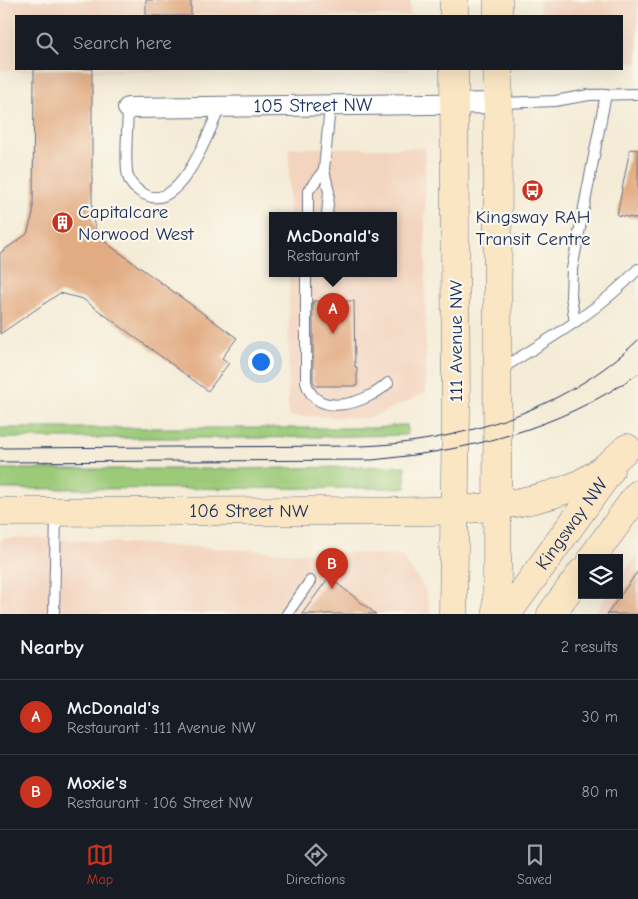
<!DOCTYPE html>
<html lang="en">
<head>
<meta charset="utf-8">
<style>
  body { margin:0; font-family:"Comic Neue",sans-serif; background:#242831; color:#f1f3f6 }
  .controls { position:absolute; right:15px; bottom:15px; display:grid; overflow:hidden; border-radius:0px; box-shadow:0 5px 20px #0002 }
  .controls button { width:45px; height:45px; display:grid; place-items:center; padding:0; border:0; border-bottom:1px solid #363941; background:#171b24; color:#f1f3f6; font:25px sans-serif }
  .you { position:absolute; left:260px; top:361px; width:18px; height:18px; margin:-12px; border:4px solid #fff; border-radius:50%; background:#1a73e8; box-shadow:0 0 0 8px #1a73e833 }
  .badge { display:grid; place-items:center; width:32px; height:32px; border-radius:50%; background:#c8321e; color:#fff; font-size:16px; font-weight:700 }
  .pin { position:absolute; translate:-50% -41px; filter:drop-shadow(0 1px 2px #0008) }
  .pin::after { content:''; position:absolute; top:26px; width:18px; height:15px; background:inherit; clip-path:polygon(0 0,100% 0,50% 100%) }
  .popup { position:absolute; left:269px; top:212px; width:128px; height:65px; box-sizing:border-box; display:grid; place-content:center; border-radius:0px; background:#171b24; filter:drop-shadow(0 1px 4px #0005); font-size:16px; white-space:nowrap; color:#9ea1a6 }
  .popup b { font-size:19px; color:#f1f3f6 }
  .popup::after { content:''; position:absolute; left:50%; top:100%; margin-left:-10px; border:10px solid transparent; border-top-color:#171b24 }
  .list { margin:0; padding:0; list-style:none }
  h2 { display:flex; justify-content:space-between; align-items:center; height:65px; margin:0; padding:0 20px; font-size:21px }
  h2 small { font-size:16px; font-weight:400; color:#9ea1a6 }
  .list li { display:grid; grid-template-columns:32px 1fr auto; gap:15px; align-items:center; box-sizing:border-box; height:75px; padding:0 20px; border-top:1px solid #363941 }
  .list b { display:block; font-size:19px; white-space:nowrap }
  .list p { margin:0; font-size:16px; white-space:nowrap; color:#9ea1a6 }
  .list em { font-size:16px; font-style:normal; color:#9ea1a6 }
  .icon { flex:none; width:28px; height:28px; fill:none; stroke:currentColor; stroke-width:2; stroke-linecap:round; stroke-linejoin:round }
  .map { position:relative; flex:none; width:638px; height:614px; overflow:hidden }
  .search { position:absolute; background:#171b24; box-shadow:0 5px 20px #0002; left:15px; right:15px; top:15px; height:55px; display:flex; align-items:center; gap:12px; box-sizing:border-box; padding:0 18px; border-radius:0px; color:#9ea1a6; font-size:19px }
  .sheet { height:215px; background:#171b24 }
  nav { display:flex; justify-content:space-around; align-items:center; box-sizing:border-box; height:70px; border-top:1px solid #363941; background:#171b24; font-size:14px; color:#9ea1a6 }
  nav a { display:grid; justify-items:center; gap:2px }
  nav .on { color:#c8321e }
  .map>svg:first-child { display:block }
</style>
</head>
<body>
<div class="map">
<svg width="638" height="614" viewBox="0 0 638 614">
  <rect width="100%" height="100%" fill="#fbf7ec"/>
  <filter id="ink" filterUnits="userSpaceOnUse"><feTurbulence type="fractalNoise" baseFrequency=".02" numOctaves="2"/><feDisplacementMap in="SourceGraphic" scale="10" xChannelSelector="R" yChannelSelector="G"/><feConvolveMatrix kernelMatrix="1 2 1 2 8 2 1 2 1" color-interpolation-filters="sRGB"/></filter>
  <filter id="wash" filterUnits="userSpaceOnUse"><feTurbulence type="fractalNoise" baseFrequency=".0096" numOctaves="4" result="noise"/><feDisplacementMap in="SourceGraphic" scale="20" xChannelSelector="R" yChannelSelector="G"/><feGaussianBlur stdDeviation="1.12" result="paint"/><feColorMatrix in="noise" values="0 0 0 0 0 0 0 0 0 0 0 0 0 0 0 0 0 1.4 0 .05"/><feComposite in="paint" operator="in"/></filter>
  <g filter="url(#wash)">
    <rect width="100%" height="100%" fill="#f4ecd7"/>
    <g fill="#f3d4bf">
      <polygon points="0,0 410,0 410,16 16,16 16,69 409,69 408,71 0,71"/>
      <polygon points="540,0 638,0 638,63 622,62 622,16 540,16"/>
      <polygon points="289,148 425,148 426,393 370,418 288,416 289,273 393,273 393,215 289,215"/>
      <polygon points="36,538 300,553 338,552 401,556 425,588 431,614 0,614 0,539"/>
      <polygon points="638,553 638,614 594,614 608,595 619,595 619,579"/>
    </g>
    <g fill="#9cca78" stroke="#5c7c6b">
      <polygon points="400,425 407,425 408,430 406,435 261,438 0,438 0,428 377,428"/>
      <polygon points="405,466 406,488 0,489 0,469 230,469"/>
    </g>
    <g id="blocks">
      <g fill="#e2ac83">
        <rect x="146" y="0" width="45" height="16"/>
        <polygon points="34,69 92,69 92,216 96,231 105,242 237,338 222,358 229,363 208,391 83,299 60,293 0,334 0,253 27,234 33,214"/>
        <polygon points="630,149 638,150 638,219 617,215"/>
        <polygon points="313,301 354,301 355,367 357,367 357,386 316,386 313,381"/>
        <polygon points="638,571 638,614 607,614"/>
        <polygon points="329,577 376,614 302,614"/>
      </g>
    </g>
  </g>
  <g filter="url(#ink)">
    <use href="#blocks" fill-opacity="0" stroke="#677188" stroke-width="1"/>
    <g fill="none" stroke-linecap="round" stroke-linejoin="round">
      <defs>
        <g id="lane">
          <polyline points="499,103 555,101 589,95 638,94"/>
          <path d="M128,108C128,123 124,164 128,176C130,186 138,191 146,195C181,212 210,129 220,107"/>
          <polyline points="308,215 308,191 324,170"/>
          <polyline points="327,215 329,192 324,170 330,106"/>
          <path d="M306,273V382C315,420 368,403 388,383"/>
          <polyline points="575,323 571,296 572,269 606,94"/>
          <path d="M499,370C548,340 599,311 638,269"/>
          <polyline points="54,614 56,513"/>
          <polyline points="287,614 310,581"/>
        </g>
        <g id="street">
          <path id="s1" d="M128,108L498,103"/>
        </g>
        <g id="secondary">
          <polyline points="498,0 498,16"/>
          <polyline points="454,16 454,0"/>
          <path id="s2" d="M0,512C106,511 212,511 318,511C397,511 489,517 565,490C591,481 608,466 627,448"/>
          <polyline points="592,558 638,494"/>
          <polyline points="453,614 456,412 454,69"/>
          <polyline points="497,614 498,69"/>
          <path id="s3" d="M507,614L610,471"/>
          <polyline points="551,614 582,572"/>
        </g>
      </defs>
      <use href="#lane" stroke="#677188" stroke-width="12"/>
      <use href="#street" stroke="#677188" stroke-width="22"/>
      <use href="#secondary" stroke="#677188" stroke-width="29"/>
      <use href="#lane" stroke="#fff" stroke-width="10"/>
      <use href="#street" stroke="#fff" stroke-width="20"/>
      <use href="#secondary" stroke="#fbe6c4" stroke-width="28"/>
      <g stroke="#1b2f5e" stroke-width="1">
        <path d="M0,448L360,446C458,443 566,410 638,340"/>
        <path d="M0,462L372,460C471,450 554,431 638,374"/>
      </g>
    </g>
  </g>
  <defs>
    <symbol id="bus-disc" viewBox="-11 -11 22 22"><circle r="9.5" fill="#c8321e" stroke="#fbf7ec"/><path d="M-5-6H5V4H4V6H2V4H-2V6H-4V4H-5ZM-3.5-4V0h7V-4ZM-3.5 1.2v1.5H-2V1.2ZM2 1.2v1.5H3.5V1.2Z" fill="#fff"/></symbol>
    <symbol id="building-disc" viewBox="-11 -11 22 22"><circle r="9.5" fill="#c8321e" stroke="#fbf7ec"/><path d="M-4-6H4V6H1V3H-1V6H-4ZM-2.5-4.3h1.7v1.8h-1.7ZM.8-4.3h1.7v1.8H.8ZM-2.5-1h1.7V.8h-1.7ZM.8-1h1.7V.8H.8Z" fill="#fff"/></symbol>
  </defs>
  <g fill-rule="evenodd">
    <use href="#bus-disc" x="520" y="178" width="25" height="25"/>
    <use href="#building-disc" x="50" y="210" width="25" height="25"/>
  </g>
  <g text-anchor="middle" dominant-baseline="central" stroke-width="4.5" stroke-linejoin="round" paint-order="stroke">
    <g font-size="19" fill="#1b2f5e" stroke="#fbf7ec">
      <text stroke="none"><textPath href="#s1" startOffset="185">105 Street NW</textPath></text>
      <text transform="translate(456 341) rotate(-90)">111 Avenue NW</text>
      <text stroke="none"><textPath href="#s2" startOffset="249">106 Street NW</textPath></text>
      <text stroke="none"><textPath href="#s3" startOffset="111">Kingsway NW</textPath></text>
    </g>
    <g font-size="19" fill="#1b2f5e" stroke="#fbf7ec" text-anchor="start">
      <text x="78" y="212">Capitalcare<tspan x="78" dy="22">Norwood West</tspan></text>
      <text x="533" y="217" text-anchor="middle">Kingsway RAH<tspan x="533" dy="22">Transit Centre</tspan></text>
    </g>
  </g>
</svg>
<div class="controls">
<button><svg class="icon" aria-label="layers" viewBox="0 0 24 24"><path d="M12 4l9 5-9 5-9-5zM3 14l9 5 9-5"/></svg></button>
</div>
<div class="you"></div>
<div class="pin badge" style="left:333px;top:334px">A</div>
<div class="popup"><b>McDonald's</b>Restaurant</div>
<div class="pin badge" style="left:332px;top:589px">B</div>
<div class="search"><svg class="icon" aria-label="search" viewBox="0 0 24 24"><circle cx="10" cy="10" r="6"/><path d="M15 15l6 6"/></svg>Search here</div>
</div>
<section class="sheet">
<h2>Nearby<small>2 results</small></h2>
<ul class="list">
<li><span class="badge">A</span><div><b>McDonald's</b><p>Restaurant · 111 Avenue NW</p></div><em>30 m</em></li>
<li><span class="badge">B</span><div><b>Moxie's</b><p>Restaurant · 106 Street NW</p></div><em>80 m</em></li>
</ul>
</section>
<nav>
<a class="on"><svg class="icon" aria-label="map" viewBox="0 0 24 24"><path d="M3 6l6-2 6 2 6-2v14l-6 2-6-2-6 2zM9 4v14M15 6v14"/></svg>Map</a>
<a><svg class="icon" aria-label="directions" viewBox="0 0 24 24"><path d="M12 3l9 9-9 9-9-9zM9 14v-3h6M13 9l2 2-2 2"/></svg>Directions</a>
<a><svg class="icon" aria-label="saved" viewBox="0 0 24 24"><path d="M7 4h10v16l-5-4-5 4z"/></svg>Saved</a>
</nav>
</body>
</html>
